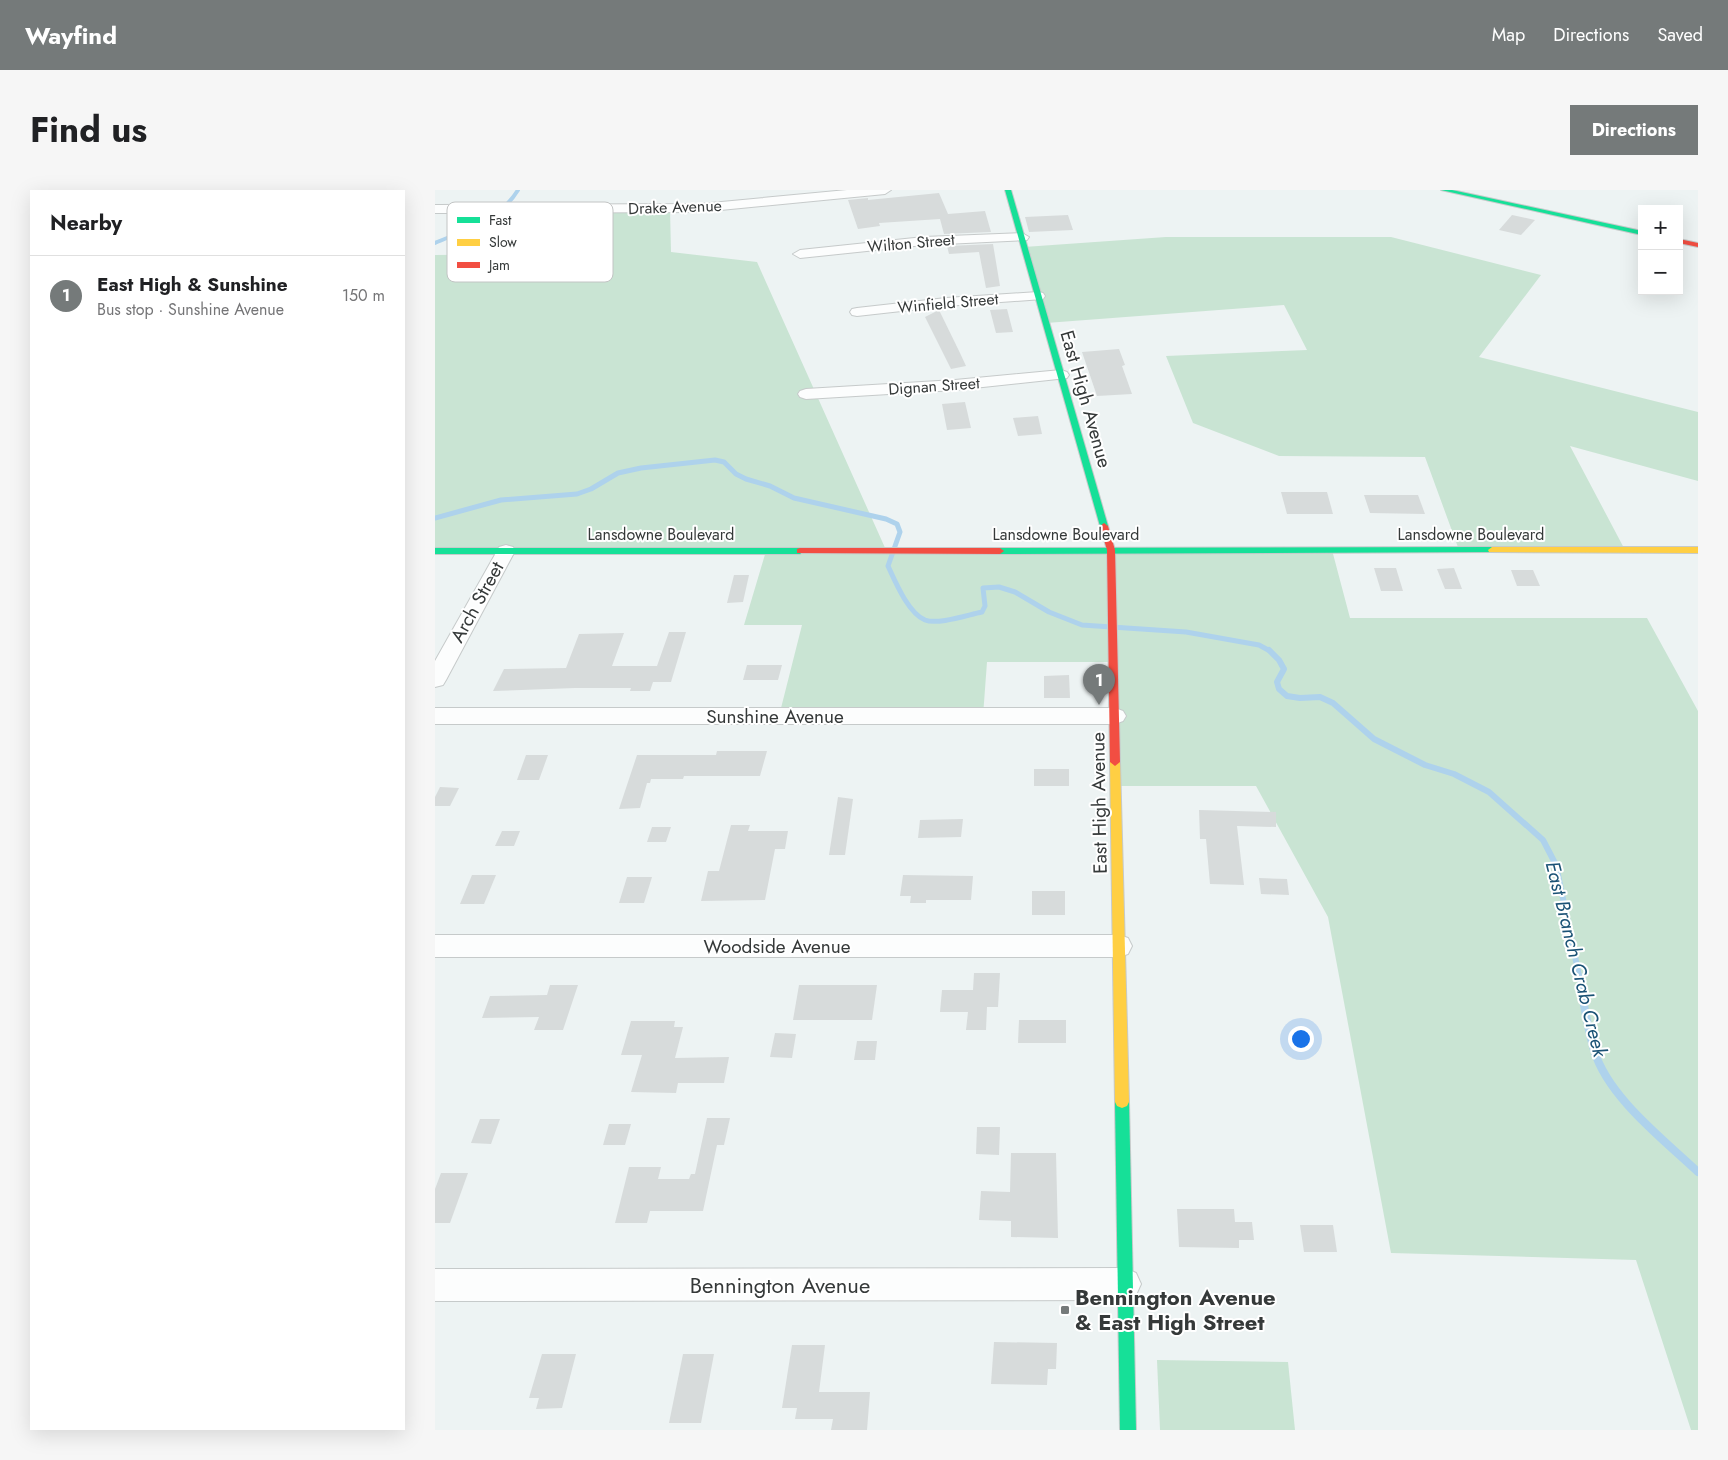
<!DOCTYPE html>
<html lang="en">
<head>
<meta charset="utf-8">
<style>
  body { margin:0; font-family:Jost,sans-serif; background:#f6f6f6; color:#202124 }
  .controls { position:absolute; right:15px; top:15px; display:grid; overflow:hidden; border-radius:0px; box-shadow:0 5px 20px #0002 }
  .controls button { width:45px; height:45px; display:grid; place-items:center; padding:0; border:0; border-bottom:1px solid #e0e0e0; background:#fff; color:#202124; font:25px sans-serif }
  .you { position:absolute; left:865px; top:848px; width:18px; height:18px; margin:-12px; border:4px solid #fff; border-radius:50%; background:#1a73e8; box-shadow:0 0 0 8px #1a73e833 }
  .badge { display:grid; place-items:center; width:32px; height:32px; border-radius:50%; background:#757a7a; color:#fff; font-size:16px; font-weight:700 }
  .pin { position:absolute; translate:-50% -41px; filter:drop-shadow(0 1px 2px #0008) }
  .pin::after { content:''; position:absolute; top:26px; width:18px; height:15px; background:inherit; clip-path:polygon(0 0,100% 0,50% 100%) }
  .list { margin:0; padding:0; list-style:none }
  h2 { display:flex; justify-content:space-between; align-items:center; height:65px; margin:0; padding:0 20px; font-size:21px }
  h2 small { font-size:16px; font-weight:400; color:#757577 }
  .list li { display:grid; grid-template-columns:32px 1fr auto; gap:15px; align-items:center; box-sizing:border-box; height:80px; padding:0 20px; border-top:1px solid #e0e0e0 }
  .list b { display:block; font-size:19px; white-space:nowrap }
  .list p { margin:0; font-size:16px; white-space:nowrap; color:#757577 }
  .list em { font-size:16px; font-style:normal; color:#757577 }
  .map { position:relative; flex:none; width:1263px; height:1240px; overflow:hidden; border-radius:0px }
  header { display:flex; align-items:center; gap:30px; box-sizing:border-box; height:70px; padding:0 25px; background:#757a7a; color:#fff }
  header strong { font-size:24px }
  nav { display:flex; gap:28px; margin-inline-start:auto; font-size:18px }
  .intro { display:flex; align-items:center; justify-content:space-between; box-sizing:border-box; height:120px; padding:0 30px }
  h1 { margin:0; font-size:35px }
  .button { padding:12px 22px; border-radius:0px; background:#757a7a; color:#fff; font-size:18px; font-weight:700 }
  main { display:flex; gap:30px; padding:0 30px }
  aside { flex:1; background:#fff; border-radius:0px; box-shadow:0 5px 20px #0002 }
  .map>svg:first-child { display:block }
</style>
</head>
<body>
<header>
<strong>Wayfind</strong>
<nav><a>Map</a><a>Directions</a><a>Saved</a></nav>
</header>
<div class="intro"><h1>Find us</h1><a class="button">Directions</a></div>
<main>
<aside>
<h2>Nearby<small></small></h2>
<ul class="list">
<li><span class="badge">1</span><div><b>East High &amp; Sunshine</b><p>Bus stop · Sunshine Avenue</p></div><em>150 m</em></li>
</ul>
</aside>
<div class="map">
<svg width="1263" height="1240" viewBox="0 0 1263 1240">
  <rect width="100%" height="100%" fill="#edf3f3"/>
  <g fill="#c9e4d3">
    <polygon points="123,19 235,19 236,62 322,72 451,360 897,360 915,428 1212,428 1263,521 1263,1240 1256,1240 1201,1070 956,1063 893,727 821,596 681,596 679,472 552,472 548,526 344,526 367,435 309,435 331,361 0,361 0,65 89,64"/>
    <polygon points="731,47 956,47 1106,85 1044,167 1263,222 1263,291 1135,256 1190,360 1024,360 990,267 844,266 758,233 731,166 872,160 849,115 611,133 589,57"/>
    <polygon points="722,1170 853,1172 860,1240 725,1240"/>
  </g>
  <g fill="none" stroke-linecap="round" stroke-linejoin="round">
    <path stroke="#aed2ec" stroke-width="4" d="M0,53C30,40 65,30 83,0"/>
    <path stroke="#aed2ec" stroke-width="5" d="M0,328L66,310L142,304L156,299L183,283L206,278L280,270L289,272L301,284L311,289L335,296L359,308L451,329L462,334L465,342L453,376C460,391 473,423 490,430C503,435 532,425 547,422L550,416L548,398L564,397L580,402L614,422L647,435L751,442L824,455L835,461"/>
    <polyline stroke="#aed2ec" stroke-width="6" points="834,460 844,470 849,479 842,492 844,499 852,506 865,508 885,507 898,513 939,549 990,575 1019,584 1054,602 1108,650 1121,675 1147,800"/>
    <path stroke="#aed2ec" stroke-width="8" d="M1146,799C1150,819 1153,840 1159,860C1173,907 1228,949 1263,982"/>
  </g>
  <g fill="#d7dbdb">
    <polygon points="504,3 513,24 550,21 556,42 509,44 505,29 444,33 445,36 423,39 413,10 433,8 433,10"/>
    <polygon points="633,25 638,40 594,42 590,27"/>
    <polygon points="1077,25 1100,30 1086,45 1064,40"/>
    <polygon points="558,54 565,96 551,98 544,62 514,64 512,56"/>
    <polygon points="572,119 578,142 561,143 555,120"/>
    <polygon points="504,120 525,163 531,176 516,179 490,127"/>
    <polygon points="684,159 690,175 687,176 697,204 662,206 647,162"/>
    <polygon points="530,212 536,238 512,240 507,214"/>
    <polygon points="603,226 607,244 583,246 578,228"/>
    <polygon points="846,302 892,302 898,324 852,324"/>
    <polygon points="929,305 983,305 990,324 935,323"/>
    <polygon points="939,378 961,378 968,401 946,401"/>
    <polygon points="1019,378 1027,399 1010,399 1002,379"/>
    <polygon points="1076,380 1098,380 1105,396 1082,396"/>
    <polygon points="299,385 314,385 308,412 292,413"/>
    <polygon points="234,442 251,442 236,492 218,492 215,501 195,501 196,498 140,498 58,501 69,479 131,478 144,444 189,443 177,476 222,476"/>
    <polygon points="312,475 347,475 343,490 308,490"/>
    <polygon points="634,485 635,508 609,508 609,486"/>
    <polygon points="282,561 332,561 325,586 249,586 248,589 216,589 215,593 212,593 205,618 184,619 202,565 281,565"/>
    <polygon points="91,565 113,565 104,590 82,590"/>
    <rect x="599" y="579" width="35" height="17"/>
    <polygon points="5,597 24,598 15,616 0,616 0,607"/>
    <polygon points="403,607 418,609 410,665 394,665"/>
    <polygon points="764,620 841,622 841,637 802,636 809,695 775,694 771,649 765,649"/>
    <polygon points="528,629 526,647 483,648 485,630"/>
    <polygon points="296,635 315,635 313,641 353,641 350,659 340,659 330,710 266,711 273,681 284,681"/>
    <polygon points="217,637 236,637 231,652 212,652"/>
    <polygon points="67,641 85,641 79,656 60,656"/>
    <polygon points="37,685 61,685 49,714 25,714"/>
    <polygon points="468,685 538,686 536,710 491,710 491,713 475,713 476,706 465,706"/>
    <polygon points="192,687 217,687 209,713 184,713"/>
    <polygon points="824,688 852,689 854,705 826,704"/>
    <rect x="597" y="701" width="33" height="24"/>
    <polygon points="539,783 565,783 563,817 552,817 551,840 531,840 533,822 505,822 507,800 538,800"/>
    <polygon points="115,795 143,795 128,840 99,840 104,827 47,828 55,806 112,805"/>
    <polygon points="364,795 442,795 437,830 358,830"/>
    <polygon points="584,830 631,830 631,853 583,853"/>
    <polygon points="196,831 240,831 239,837 248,837 240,868 294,867 289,893 243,893 241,903 196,902 207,865 186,865"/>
    <polygon points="340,843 361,844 357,868 335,867"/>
    <polygon points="422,851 442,851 440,870 419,870"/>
    <polygon points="272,928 295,928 289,955 282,955 268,1021 215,1021 212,1033 180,1033 194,977 226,977 223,989 254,989 256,984 260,984"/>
    <polygon points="45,929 65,929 56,954 36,953"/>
    <polygon points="174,934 196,934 190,955 168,955"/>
    <polygon points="542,937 565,937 564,965 541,964"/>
    <polygon points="576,963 621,963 623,1048 576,1047 576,1031 544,1030 546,1001 575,1002"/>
    <polygon points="6,983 33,983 15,1033 0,1033 0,999"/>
    <polygon points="742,1019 799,1019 800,1032 817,1032 819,1050 804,1050 804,1058 744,1057"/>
    <polygon points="865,1035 898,1035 902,1062 869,1062"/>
    <polygon points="559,1152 622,1153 621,1179 613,1179 612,1195 556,1194"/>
    <polygon points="357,1155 390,1155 384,1202 435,1202 432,1240 396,1240 398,1229 360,1229 362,1218 347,1218"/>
    <polygon points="107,1164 141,1164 127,1218 101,1219 104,1208 94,1208"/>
    <polygon points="248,1164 279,1164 266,1233 234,1233"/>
  </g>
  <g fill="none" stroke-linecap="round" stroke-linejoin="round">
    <defs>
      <g id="street">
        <polygon points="412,0 456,0 450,4 265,22 0,23 0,15 265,14"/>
        <polygon points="587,43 594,47 592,50 489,55 365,68 358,64 365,60 489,47"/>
        <polygon points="603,102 608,103 610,106 608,109 511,116 422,126 417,125 415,122 417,119 422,118 511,108"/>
        <polygon points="626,180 632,182 634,185 632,188 520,200 371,209 365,207 363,204 365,201 371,199 520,190"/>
        <polygon points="71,355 78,357 80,361 11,490 8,495 0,497 0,471 62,361 64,357"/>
        <polygon points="0,518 680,518 688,521 691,526 688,531 680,534 0,534"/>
        <polygon points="0,745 684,745 693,748 697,756 693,764 684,767 0,767"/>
        <polygon points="690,1078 701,1083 706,1094 701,1105 690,1110 0,1111 0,1079"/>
      </g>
      <g id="fast">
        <polygon points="570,0 576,0 673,336 672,338 666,338 665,336"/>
        <polygon points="1006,0 1017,0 1207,41 1207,45"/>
        <polygon points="1057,357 1061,360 1060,362 565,364 561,361 565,358"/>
        <polygon points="0,358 365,358 369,361 365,364 0,364"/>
        <polygon points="687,906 692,908 694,912 701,1240 685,1240 680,912 682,908"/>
      </g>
      <g id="slow">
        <polygon points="1057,357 1263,357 1263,363 1054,362 1053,360"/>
        <polygon points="680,568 685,572 694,912 692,916 687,918 682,916 680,912 675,572"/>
      </g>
      <g id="jam">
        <polygon points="1244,49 1263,53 1263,57 1244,53"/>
        <polygon points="669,333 673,336 680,360 685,572 680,576 675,572 672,360 665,336"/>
        <polygon points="365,358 565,358 569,361 565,364 362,363 362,359"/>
      </g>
    </defs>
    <use href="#street" stroke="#c6caca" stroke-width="2"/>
    <use href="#fast" stroke="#c6caca" stroke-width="2"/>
    <use href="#slow" stroke="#c6caca" stroke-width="2"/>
    <use href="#jam" stroke="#c6caca" stroke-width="2"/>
    <use href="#street" fill="#fcfdfd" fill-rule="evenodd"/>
    <use href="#fast" fill="#16e098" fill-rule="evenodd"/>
    <use href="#slow" fill="#ffcf43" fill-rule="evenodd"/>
    <use href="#jam" fill="#f24e42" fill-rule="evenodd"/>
  </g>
  <rect fill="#757a7a" stroke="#fff" stroke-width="2" x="625" y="1115" width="10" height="10" rx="2.5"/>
  <g text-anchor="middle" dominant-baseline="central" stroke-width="4" stroke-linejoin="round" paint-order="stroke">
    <g font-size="16" fill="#353939" stroke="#fff">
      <text transform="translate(240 17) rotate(-2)">Drake Avenue</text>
      <text transform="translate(476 53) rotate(-5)">Wilton Street</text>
      <text transform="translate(513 113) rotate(-5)">Winfield Street</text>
      <text transform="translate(499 196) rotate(-4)">Dignan Street</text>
      <text x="226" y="344">Lansdowne Boulevard</text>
      <text x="631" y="344">Lansdowne Boulevard</text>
      <text x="1036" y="344">Lansdowne Boulevard</text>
    </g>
    <g font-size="19" fill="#353939" stroke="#fff">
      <text transform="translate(651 209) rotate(74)">East High Avenue</text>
      <text transform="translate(42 412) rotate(-61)">Arch Street</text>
      <text x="340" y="526">Sunshine Avenue</text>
      <text transform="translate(664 613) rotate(-91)">East High Avenue</text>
      <text x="342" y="756">Woodside Avenue</text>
    </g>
    <g font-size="20" font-style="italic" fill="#1a5275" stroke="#fff">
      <text transform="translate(1141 769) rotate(76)">East Branch Crab Creek</text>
    </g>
    <g font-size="22" fill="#353939" stroke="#fff">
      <text x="345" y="1095">Bennington Avenue</text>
    </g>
    <g font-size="22" font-weight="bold" fill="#353939" stroke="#fff" text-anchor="start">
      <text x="640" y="1107">Bennington Avenue<tspan x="640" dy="25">&amp; East High Street</tspan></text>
    </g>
  </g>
  <rect x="12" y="12" width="166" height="80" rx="8" fill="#fff" stroke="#c2c4c4" stroke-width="1"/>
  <rect x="22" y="27" width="23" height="6" fill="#16e098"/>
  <rect x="22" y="49" width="23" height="7" fill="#ffcf43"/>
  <rect x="22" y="72" width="23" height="6" fill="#f24e42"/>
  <g font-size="14" fill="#353939">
    <text x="54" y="35">Fast</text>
    <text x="54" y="57">Slow</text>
    <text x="54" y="80">Jam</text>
  </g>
</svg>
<div class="controls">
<button>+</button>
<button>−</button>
</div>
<div class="you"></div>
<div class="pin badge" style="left:664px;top:515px">1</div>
</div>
</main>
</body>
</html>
